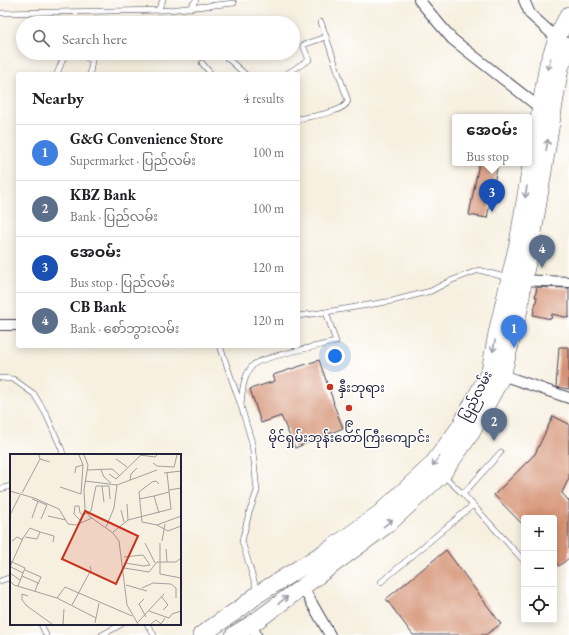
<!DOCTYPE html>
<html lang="en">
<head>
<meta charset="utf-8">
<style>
  body { margin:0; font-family:"EB Garamond","Noto Sans Myanmar",serif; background:#f6f6f6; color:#202124 }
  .controls { position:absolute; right:12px; bottom:12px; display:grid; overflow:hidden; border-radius:4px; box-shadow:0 2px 10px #0003 }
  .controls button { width:36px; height:36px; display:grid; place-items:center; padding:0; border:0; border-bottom:1px solid #e0e0e0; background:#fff; color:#202124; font:20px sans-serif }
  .you { position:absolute; left:335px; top:356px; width:14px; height:14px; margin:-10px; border:3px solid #fff; border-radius:50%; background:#1a73e8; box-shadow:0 0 0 6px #1a73e833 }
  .badge { display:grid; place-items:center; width:26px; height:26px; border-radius:50%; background:#d93025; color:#fff; font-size:13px; font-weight:700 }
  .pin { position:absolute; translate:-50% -33px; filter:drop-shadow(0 1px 2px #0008) }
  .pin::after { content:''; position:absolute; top:21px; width:14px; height:12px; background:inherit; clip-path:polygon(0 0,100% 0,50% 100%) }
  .popup { position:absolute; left:452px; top:114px; width:80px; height:52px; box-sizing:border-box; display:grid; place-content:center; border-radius:4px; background:#fff; filter:drop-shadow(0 1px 3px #0005); font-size:13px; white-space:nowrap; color:#757577 }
  .popup b { font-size:15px; color:#202124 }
  .popup::after { content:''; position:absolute; left:50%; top:100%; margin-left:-8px; border:8px solid transparent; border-top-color:#fff }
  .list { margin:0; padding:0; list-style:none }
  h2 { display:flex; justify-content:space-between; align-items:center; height:52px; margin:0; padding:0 16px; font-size:17px }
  h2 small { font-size:13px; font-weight:400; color:#757577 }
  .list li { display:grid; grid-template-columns:26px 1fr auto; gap:12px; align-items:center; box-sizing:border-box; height:56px; padding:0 16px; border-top:1px solid #e0e0e0 }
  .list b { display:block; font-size:15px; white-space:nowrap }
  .list p { margin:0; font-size:13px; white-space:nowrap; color:#757577 }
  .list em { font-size:13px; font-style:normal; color:#757577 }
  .icon { flex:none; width:22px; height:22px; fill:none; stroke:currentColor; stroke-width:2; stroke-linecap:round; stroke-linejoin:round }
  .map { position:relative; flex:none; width:569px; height:635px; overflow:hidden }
  .search { position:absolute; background:#fff; box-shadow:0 2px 10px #0003; left:16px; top:16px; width:284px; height:44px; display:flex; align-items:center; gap:10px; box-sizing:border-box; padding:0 14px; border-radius:22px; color:#757577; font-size:15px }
  .panel { position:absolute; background:#fff; box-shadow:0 2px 10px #0003; left:16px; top:72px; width:284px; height:276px; border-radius:4px }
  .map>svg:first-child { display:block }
</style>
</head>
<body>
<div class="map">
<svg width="569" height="635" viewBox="0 0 569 635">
  <rect width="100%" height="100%" fill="#fff"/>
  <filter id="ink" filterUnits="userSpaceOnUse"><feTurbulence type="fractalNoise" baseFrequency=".025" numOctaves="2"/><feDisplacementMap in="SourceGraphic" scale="8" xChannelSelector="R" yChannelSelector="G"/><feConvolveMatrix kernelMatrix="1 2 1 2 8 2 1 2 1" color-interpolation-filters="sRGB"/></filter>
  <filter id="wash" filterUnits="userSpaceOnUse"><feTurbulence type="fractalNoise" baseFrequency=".012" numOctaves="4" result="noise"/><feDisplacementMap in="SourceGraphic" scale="16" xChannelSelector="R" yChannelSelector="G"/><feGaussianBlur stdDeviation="0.9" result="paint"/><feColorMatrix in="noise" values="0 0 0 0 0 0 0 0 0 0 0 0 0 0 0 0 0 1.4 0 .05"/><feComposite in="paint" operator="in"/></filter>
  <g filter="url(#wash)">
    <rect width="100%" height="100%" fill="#f7f0e0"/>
    <g id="blocks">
      <g fill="#d59374">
        <polygon points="479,163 498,163 487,218 469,215"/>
        <polygon points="537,287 569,288 569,318 552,314 551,319 533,315 537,297 535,297"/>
        <polygon points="559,347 569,347 569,389 556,387"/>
        <polygon points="319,360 334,403 333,403 343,428 295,448 281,416 261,423 250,389 275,381 273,375"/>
        <polygon points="553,416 569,424 569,478 562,493 569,501 569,558 559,566 554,560 554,518 524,518 524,523 522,524 494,495 535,454"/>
        <polygon points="446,550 501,624 485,635 413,635 386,599"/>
      </g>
    </g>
  </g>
  <g filter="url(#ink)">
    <use href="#blocks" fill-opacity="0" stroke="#424154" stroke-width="1"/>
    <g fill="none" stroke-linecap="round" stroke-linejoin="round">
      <defs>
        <g id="service">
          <polyline points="190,8 196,0"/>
          <polyline points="158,10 163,0"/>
          <polyline points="0,13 169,10 234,3"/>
          <polyline points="241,53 227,58 245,74"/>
          <polyline points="202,63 211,74"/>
          <polyline points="57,74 65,54 83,55 92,61 90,73"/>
          <polyline points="286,74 309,60 303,45 326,37"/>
          <path d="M298,119C310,116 344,113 348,101L321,22"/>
          <polyline points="298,316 326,312"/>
          <polyline points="220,346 241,406 252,443 257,491 249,513 242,541 257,591"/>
          <polyline points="0,378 13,379 34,394 46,414 62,450 63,455"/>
          <path d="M241,406C242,392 243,376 253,365C261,357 322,345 336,342L326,312L392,301L431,291L450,281L479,270L508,278"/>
          <polyline points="444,476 463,494 524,561"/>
          <polyline points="0,489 11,486"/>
          <polyline points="463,494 501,452"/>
          <polyline points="0,581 11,577"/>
          <polyline points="381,582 473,505"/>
          <polyline points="41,624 46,635"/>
          <polyline points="147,624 154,635"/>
          <polyline points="102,635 122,624"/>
        </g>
        <g id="minor">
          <polyline points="419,0 452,39 540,108 543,109"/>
          <polyline points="524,0 530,14 560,41"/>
          <polyline points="519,280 569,282"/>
          <polyline points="0,325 18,325"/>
          <polyline points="499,374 569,398"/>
          <polyline points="302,586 330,635"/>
          <polyline points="252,624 256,635"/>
        </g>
        <g id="trunk">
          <path d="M201,635L242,607L258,594L332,548L379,514L432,465L460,427L490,371L497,333L518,243L548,64C554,48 559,29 569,15"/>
          <polyline points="234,635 252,624 388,524 442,474 471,433 502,376 520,306 523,281 531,245 560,68 569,46"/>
        </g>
      </defs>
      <use href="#service" stroke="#424154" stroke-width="6"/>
      <use href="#minor" stroke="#424154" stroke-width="12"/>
      <use href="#trunk" stroke="#424154" stroke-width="18"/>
      <use href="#service" stroke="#fff" stroke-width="5"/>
      <use href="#minor" stroke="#fff" stroke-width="10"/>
      <use href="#trunk" stroke="#fff" stroke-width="17"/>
    </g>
    <defs><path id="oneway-shaft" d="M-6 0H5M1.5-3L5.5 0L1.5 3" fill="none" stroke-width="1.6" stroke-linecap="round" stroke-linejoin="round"/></defs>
    <g stroke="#9c9ca7">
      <use href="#oneway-shaft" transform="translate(549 64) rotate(106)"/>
      <use href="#oneway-shaft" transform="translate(547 145) rotate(-81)"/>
      <use href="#oneway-shaft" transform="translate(526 192) rotate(99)"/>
      <use href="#oneway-shaft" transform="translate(494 346) rotate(100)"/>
      <use href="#oneway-shaft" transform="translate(436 461) rotate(128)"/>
      <use href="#oneway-shaft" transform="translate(388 523) rotate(-39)"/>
      <use href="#oneway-shaft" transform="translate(283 600) rotate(-36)"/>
    </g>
  </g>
  <g fill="#c8321e" stroke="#fff" stroke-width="1.5">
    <circle cx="330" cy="387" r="4"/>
    <circle cx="349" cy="408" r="4"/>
  </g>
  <g text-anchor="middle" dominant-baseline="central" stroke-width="3" stroke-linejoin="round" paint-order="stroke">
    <g font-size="13" fill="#22223b" stroke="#fff" text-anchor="start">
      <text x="338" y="387">နှီးဘုရား</text>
      <text x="349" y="422" text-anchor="middle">၉<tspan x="349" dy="15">မိုင်ရှမ်းဘုန်းတော်ကြီးကျောင်း</tspan></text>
    </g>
    <g font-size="13" fill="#22223b" stroke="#fff">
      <text transform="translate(476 396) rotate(-63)">ပြည်လမ်း</text>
    </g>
  </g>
  <g transform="translate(10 454)">
    <rect width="171" height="171" fill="#f7f0e0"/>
    <path fill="none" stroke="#a29e9e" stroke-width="1" d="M29,1L30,5L40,8M69,1L73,11L71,40M74,1L78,11L74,36L75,55L79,62L103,79L109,87L117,151L128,170M130,1L145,3L147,1M106,5L117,13M143,9L147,12L164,13M164,13L167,1M77,16L102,15L109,21M91,16L94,23L101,29M65,19L66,13L73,11M154,19L171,17M99,20L106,25L131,1M120,26L121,20L127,14M75,27L107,31L147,16M149,30L146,27L142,28L129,38L132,68L147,71L158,77L171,72M92,32L94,48M50,33L71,40M159,36L171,34M0,37L24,44L49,55L58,70L66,71L82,64M12,39L30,5M22,45L37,51L31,65M129,45L144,42M117,50L118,66M111,56L114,68M149,59L144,42L159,38M0,61L10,41M38,62L56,66M22,64L28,47M70,66L64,60L65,52H69L70,59L73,61L81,57L86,32H99L100,45M147,71L171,62M96,73L104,54L107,31M30,78L44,82L43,88M103,78L118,66L161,55L157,19M2,87L7,83L13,86M152,87L155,70M135,89L145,109M150,89V120L171,124M156,95L157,108M114,103L133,101L140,111L134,112L115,109M0,107L15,114L8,132M0,113L13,84L20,74L30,78L27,85L15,83M1,113L13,119M114,114L139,118L147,108H166L171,104M15,116L31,123L28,130M0,119L10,126M12,122L28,129L25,137M0,127L4,131L47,144L55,133L122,162M116,131L137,137M132,134L143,129L161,130L166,134V144M18,142L12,140V146L17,152L42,170M151,142L158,151L153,156M47,144L86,164M134,145L129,150L136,163M62,151L81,116L80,112M139,157L159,164L162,160L171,157M128,168L154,140M85,169L89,149M53,170L54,155M141,170L146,166L151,170L155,164"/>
    <path fill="#c8321e" fill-opacity="0.15" stroke="#c8321e" stroke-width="2" d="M75,57L128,82L106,130L52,105Z"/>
    <rect width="171" height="171" fill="none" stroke="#22223b" stroke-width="2"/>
  </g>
</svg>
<div class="controls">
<button>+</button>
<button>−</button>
<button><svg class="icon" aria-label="locate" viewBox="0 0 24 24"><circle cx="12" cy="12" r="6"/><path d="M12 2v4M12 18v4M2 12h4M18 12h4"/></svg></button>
</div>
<div class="you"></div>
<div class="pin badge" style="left:514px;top:348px;background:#3f7fe0">1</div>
<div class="pin badge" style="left:494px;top:441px;background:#5c6f8a">2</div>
<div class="pin badge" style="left:492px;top:212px;background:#1a4fb4">3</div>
<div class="popup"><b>အေဝမ်း</b>Bus stop</div>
<div class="pin badge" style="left:542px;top:268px;background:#5c6f8a">4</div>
<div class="search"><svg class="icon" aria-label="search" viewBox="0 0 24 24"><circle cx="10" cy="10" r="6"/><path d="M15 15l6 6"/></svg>Search here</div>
<section class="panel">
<h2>Nearby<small>4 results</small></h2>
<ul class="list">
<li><span class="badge" style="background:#3f7fe0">1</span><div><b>G&amp;G Convenience Store</b><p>Supermarket · ပြည်လမ်း</p></div><em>100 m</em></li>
<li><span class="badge" style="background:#5c6f8a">2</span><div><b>KBZ Bank</b><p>Bank · ပြည်လမ်း</p></div><em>100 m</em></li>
<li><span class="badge" style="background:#1a4fb4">3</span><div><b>အေဝမ်း</b><p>Bus stop · ပြည်လမ်း</p></div><em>120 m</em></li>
<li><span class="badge" style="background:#5c6f8a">4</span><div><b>CB Bank</b><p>Bank · စော်ဘွားလမ်း</p></div><em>120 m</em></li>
</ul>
</section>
</div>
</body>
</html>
